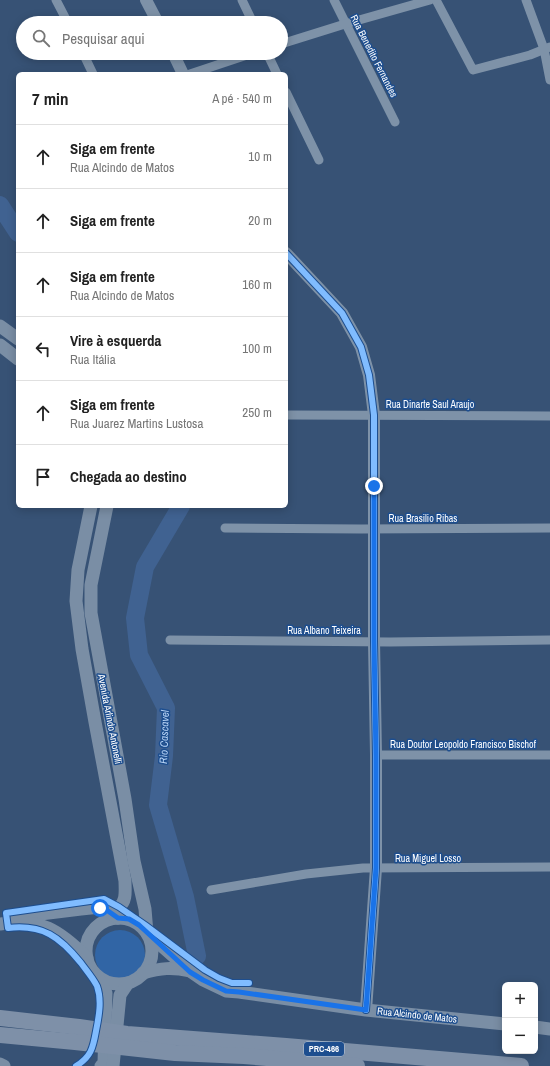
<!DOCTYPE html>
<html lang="pt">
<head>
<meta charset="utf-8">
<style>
  body { margin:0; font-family:"Archivo Narrow",sans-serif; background:#f2f2f2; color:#222 }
  .controls { position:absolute; right:12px; bottom:12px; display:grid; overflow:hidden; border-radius:6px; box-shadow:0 2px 10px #0003 }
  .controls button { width:36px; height:36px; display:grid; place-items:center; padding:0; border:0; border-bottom:1px solid #e0e0e0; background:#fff; color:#222; font:20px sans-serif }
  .stop { position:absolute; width:12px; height:12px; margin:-9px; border:3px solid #1a73e8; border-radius:50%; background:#fff }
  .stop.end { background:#1a73e8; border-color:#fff; box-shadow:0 1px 4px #0008 }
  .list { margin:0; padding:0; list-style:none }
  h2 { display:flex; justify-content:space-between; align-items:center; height:52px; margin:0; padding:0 16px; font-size:17px }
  h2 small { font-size:13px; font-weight:400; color:#767676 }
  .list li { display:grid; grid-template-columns:26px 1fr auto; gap:12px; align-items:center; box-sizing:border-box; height:64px; padding:0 16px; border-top:1px solid #e0e0e0 }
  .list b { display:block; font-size:15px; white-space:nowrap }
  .list p { margin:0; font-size:13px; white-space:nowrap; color:#767676 }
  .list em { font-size:13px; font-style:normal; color:#767676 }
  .icon { flex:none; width:22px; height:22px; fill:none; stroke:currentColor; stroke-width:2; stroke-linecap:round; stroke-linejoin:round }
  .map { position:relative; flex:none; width:550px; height:1066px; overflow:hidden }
  .search { position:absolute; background:#fff; box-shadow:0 2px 10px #0003; left:16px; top:16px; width:272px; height:44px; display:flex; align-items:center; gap:10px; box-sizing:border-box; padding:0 14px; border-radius:22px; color:#767676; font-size:15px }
  .panel { position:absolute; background:#fff; box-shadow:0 2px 10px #0003; left:16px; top:72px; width:272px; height:436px; border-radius:6px }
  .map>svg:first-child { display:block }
</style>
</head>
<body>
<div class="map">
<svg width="550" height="1066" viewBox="0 0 550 1066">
  <rect width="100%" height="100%" fill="#375275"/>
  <circle fill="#3165a5" cx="120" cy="955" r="25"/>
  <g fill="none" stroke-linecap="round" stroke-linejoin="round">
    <g stroke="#406291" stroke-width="18">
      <polyline points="0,205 18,233"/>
      <polyline points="181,506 145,567 135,618 139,655 166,708 164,756 158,805 185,897 197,956"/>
    </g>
    <g stroke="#7e92a8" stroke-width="9">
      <polyline points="56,0 68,23"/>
      <polyline points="242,0 253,23"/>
      <polyline points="334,0 395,122"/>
      <polyline points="436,0 473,70 530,55 550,47"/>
      <polyline points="526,0 544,49 550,80"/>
      <polyline points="281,44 345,24 430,0"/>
      <polyline points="83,53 93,74"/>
      <polyline points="267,53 277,74"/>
      <polyline points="190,74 253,53"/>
      <polyline points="286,92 319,160"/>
      <polyline points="286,415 550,416"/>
      <polyline points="225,528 361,529 550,528"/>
      <polyline points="170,640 390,642 550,640"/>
      <polyline points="376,755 550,755"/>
      <polyline points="211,890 306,874 363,868 550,867"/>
    </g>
    <g stroke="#7e92a8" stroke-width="12">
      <polyline points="146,0 158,23"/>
      <polyline points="173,53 183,74"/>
      <polyline points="286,253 342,313 361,347 369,375 374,415 374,641 376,755 376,868 366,1010"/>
    </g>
    <g stroke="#7a8ea5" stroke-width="13">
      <polyline points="0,326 18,339"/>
      <polyline points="0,345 18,359"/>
      <path d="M91,506L78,570L76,601L82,649L95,722L125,881C125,890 127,901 119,907L118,918"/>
      <polyline points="107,506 91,585 91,613 125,799 134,861 145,909 147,933 190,971 203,980 226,991 239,992 366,1010 505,1024"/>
      <circle cx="119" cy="951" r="33"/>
      <polyline points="9,922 16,917 81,909 100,907 109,911 118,918"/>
      <path d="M0,924C40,917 60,931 87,958"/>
      <path d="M143,973C161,968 172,967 190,971"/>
      <polyline points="97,976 106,993 104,1063 101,1066"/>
      <polyline points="535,1027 550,1029"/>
      <polyline points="0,1064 4,1066"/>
      <polyline points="113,1066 120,995 128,983"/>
    </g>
    <g stroke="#7e90a8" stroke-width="16">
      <polyline points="0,1018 79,1027 127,1034 286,1046 521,1066"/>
      <polyline points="0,1035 75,1042 175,1053 244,1056 357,1066"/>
    </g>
    <defs>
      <g id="cycleway">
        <polyline points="286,253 342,313 361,347 369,375 374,415 374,641 376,755 376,868 366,1010"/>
        <path d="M76,1066C91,1057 93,1048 96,1031C99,1016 102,1000 97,986C93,978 86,970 81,963C60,937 43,924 8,928L6,913L104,899L119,907L145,925L205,970L219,978L232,983H249"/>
      </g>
    </defs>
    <use href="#cycleway" stroke="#1d4e8f" stroke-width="8"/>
    <use href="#cycleway" stroke="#80bcff" stroke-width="6"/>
  </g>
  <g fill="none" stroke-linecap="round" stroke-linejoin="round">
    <polyline stroke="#1a73e8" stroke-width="5" points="100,908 108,911 118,918 129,919 139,925 190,972 203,980 226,991 239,992 366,1010 376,868 376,756 374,641 374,486"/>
  </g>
  <g text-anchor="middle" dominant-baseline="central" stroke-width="3" stroke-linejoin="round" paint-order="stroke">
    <rect fill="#1d4e8f" stroke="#bbcadd" stroke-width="1" x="304" y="1042" width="40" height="14" rx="3"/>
    <g font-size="9" font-weight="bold" fill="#fff">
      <text x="324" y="1049">PRC-466</text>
    </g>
    <g font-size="10" fill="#fff" stroke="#1d4e8f">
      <text transform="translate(374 56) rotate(63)">Rua Benedito Fernandes</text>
      <text x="430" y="404">Rua Dinarte Saul Araujo</text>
      <text x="423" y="518">Rua Brasilio Ribas</text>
      <text x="324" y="630">Rua Albano Teixeira</text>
      <text transform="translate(110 719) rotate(79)">Avenida Arlindo Antonelli</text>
      <text x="463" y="744">Rua Doutor Leopoldo Francisco Bischof</text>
      <text x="428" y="858">Rua Miguel Losso</text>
      <text transform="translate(417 1015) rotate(6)">Rua Alcindo de Matos</text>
    </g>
    <g font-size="11" font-style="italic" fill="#b7d3f5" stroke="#1d4e8f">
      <text transform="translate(164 737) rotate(-88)">Rio Cascavel</text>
    </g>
  </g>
</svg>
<div class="controls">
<button>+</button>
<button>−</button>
</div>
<div class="stop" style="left:100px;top:908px"></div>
<div class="stop end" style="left:374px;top:486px"></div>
<div class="search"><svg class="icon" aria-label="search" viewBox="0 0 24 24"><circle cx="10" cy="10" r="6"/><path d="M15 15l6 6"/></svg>Pesquisar aqui</div>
<section class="panel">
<h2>7 min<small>A pé · 540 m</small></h2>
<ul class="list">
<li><svg class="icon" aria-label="ahead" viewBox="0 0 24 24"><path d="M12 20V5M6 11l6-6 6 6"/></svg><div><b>Siga em frente</b><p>Rua Alcindo de Matos</p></div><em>10 m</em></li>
<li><svg class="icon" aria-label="ahead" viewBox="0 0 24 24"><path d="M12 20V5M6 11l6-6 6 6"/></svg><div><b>Siga em frente</b></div><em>20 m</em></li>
<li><svg class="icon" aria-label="ahead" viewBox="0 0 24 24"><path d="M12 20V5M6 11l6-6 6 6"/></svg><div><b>Siga em frente</b><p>Rua Alcindo de Matos</p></div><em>160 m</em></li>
<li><svg class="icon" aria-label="left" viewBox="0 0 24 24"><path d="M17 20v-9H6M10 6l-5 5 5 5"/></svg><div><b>Vire à esquerda</b><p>Rua Itália</p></div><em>100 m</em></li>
<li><svg class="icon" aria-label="ahead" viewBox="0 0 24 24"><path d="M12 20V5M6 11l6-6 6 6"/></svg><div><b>Siga em frente</b><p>Rua Juarez Martins Lustosa</p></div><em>250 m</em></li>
<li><svg class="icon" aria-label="arrive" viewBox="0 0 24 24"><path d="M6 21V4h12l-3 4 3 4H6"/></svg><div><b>Chegada ao destino</b></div></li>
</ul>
</section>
</div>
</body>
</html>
